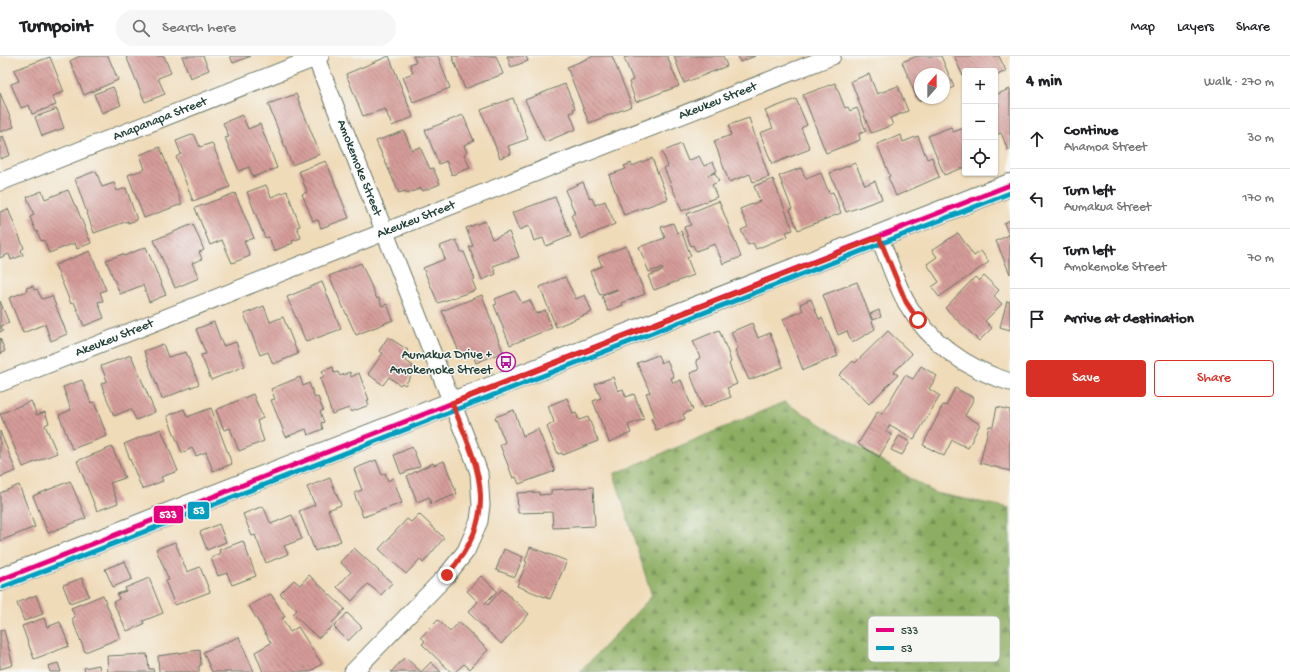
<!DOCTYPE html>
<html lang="en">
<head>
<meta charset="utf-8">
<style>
  body { margin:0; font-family:"Gochi Hand",sans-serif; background:#f6f6f6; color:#202124 }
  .controls { position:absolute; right:12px; top:12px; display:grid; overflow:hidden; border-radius:4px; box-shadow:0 1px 3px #0004 }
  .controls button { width:36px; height:36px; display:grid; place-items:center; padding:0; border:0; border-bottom:1px solid #e0e0e0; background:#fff; color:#202124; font:20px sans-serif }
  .compass { position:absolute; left:914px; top:12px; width:36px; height:36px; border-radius:50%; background:#fff; box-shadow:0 1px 3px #0004; rotate:21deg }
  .stop { position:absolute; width:12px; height:12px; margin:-9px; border:3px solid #d93025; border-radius:50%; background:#fff }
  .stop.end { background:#d93025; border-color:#fff; box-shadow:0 1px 4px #0008 }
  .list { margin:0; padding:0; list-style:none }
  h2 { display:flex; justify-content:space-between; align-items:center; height:52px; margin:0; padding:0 16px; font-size:17px }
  h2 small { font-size:13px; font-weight:400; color:#757577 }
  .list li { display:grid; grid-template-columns:26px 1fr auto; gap:12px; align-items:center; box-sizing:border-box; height:60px; padding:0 16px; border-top:1px solid #e0e0e0 }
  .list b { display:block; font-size:15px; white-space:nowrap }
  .list p { margin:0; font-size:13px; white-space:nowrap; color:#757577 }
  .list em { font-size:13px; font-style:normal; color:#757577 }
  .actions { display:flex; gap:8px; padding:12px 16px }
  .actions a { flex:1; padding:9px 0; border:1px solid #d93025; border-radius:4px; text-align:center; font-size:14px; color:#d93025 }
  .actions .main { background:#d93025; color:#fff }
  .icon { flex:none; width:22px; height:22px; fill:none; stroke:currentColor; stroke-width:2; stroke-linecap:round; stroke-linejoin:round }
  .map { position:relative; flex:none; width:1010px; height:616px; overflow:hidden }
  header { display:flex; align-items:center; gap:24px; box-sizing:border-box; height:56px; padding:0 20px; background:#fff; border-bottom:1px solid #e0e0e0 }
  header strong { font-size:19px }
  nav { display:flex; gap:22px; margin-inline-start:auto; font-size:14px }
  .search { width:280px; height:36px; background:#f6f6f6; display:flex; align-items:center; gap:10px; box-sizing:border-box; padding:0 14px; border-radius:22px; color:#757577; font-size:15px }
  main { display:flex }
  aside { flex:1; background:#fff }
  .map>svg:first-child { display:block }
</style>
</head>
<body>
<header>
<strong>Turnpoint</strong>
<div class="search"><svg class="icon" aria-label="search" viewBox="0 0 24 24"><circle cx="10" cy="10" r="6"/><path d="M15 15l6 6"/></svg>Search here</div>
<nav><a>Map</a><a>Layers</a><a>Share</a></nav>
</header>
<main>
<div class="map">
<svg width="1010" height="616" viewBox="0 0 1010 616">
  <defs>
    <pattern id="forest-firs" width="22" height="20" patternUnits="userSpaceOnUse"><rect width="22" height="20" fill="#8dae62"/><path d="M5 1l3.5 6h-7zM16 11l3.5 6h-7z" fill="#738f52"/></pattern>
    <pattern id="building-back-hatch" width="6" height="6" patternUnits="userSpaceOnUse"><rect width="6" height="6" fill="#d59c99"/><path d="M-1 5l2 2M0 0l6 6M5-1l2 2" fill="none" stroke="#ac807e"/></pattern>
  </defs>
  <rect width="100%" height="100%" fill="#f6f6f2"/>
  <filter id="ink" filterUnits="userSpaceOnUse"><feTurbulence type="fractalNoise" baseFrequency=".025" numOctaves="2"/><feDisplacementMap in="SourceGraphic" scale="8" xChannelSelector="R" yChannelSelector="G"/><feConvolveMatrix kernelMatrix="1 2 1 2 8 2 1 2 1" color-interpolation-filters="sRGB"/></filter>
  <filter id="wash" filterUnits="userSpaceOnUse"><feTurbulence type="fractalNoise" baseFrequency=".012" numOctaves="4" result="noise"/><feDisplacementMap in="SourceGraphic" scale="16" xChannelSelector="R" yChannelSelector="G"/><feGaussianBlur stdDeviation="0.9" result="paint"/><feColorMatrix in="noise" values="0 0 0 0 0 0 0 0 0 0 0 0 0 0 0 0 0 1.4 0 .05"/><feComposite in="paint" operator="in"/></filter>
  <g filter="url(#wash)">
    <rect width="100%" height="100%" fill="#f0dbb9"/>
    <polygon fill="url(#forest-firs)" stroke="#56764b" points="784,346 935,437 1010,452 1010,616 580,616 652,540 614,418"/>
    <g id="blocks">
      <g fill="url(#building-back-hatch)">
        <polygon points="80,0 108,0 118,24 84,39 70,5"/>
        <polygon points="126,0 164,0 171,17 158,22 165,38 145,46"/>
        <polygon points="182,0 203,0 209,14 190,22"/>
        <polygon points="230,0 251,0 233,7"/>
        <polygon points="389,0 413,61 392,70 385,53 363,60 346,18"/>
        <polygon points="413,0 438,0 450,32 413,46 403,21 413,17 410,8 416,6"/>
        <polygon points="452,0 496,0 503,18 465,33"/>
        <polygon points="507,0 526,0 528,5 511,11"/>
        <polygon points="594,0 612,0 632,50 589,67 567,11"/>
        <polygon points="630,0 667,0 679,30 636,46 629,26 633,24 624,2"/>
        <polygon points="674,0 723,0 727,10 684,27"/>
        <polygon points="738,0 755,0 740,6"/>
        <polygon points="917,0 941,0 954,31 945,35 947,41 944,42 944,18 920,18 920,42 926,42 918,45 902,6"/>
        <polygon points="954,0 999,0 1006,15 995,20 995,15 978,15 977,14 965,15 963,20"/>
        <polygon points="50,1 64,36 52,40 56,49 32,58 29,49 21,52 11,28 19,25 14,14"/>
        <polygon points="869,18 877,38 898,30 908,55 890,62 893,69 871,77 851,25"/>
        <polygon points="835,27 845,52 848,51 850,55 857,52 866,75 859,78 860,84 826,97 803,39"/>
        <polygon points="565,28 575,52 573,53 574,55 570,57 576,73 545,86 525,44"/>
        <polygon points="113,31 121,49 102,57 94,38"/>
        <polygon points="1010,33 1010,94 1008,94 1001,77 995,79 995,51 999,49 995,39"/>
        <polygon points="0,37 14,71 0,76"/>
        <polygon points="296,38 320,98 292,109 268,48"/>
        <polygon points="513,42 528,83 508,90 511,98 500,102 481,54"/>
        <polygon points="796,43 807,69 801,72 810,93 772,108 760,77 773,72 765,55"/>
        <polygon points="57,53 64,72 42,80 35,61"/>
        <polygon points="242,59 248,73 260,68 277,112 253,121 249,111 239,115 225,82 229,81 223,67"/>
        <polygon points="463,59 474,85 464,89 467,97 464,98 470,112 452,119 446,105 439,108 425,74"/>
        <polygon points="749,62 769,121 753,126 750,118 729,126 714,85 731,79 729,69"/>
        <polygon points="951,71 953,76 964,72 965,74 965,111 944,119 928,80"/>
        <polygon points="404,75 412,94 420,91 430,113 433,112 440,128 423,135 421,132 407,138 405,135 399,137 376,85"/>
        <polygon points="194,78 200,91 212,87 230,131 193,145 176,101 181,98 176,85"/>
        <polygon points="901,79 903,86 918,80 927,103 932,101 939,121 896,140 888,121 890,120 877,88"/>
        <polygon points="3,80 10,99 0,103 0,81"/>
        <polygon points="681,88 688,105 699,100 704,110 713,106 717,115 708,119 715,117 719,125 712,129 717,141 682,155 664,112 668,110 662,96"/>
        <polygon points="160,91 182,148 144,162 128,119 145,113 140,99"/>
        <polygon points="652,102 668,143 624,159 609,119 626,113 624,110 631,107 632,110"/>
        <polygon points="326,105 349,162 321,172 318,164 313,165 302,138 307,136 299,115"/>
        <polygon points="855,107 865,129 875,125 882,143 846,156 830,117"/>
        <polygon points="801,112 806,123 821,117 829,137 833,136 841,157 798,174 790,154 792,153 779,120"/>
        <polygon points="96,115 102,131 114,127 117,135 126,132 137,164 128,167 128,165 94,177 75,123"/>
        <polygon points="773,123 793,174 786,176 788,180 756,193 753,187 748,189 741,174 748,171 740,153 760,145 754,130"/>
        <polygon points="583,126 590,143 592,142 595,149 605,145 615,168 581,183 571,159 575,157 565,134"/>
        <polygon points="266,129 271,141 287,135 300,170 297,171 301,182 292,185 293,187 274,195 269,181 265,182 247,136"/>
        <polygon points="68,134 75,150 76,150 91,187 77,193 75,187 49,197 44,184 41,185 37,175 36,176 30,161 34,159 27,141 42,135 45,143"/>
        <polygon points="235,137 254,182 244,185 250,200 232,207 222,184 210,189 195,152"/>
        <polygon points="555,141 571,180 546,190 543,182 534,185 529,170 519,174 512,157"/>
        <polygon points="719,145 741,201 723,208 715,188 696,195 693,189 691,190 684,171 691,169 687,158"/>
        <polygon points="8,153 24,192 21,194 23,199 11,204 9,198 0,202 0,156"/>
        <polygon points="1010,164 1010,218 996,185 1009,179 1004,167"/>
        <polygon points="485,165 492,183 509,176 519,201 493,210 496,218 482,224 469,191 473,190 466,172"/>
        <polygon points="673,167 677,177 681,175 691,200 687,202 694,219 654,234 648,220 663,214 662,212 649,216 639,191 665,182 661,171"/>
        <polygon points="193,168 204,194 199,196 202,203 192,207 199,222 175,232 154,184"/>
        <polygon points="958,177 974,200 981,195 989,206 939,241 932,231 939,226 927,208 937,201 932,194"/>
        <polygon points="456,184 461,196 464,196 475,223 472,224 476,234 438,247 423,212 445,203 440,190"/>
        <polygon points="626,190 645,238 622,247 623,249 608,255 602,240 617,234 617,233 600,239 590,215 602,210 598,201"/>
        <polygon points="146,191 166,239 149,246 143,229 120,238 106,204 123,198 124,200"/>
        <polygon points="90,195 106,234 100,236 103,245 98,246 104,262 84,270 74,246 71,248 55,209"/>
        <polygon points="361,207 377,243 379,242 382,250 387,248 393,264 356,279 329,220"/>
        <polygon points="984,220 999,234 994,240 1002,248 985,265 992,272 979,285 945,252 975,221 979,225"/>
        <polygon points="565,221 576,243 585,239 592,256 556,271 540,231"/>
        <polygon points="322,226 341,273 306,286 287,241"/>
        <polygon points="857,226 875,273 852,287 847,275 838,279 823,239"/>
        <polygon points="33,230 34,234 37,233 42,243 52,240 67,278 51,285 45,268 23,277 9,242 27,235 26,232"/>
        <polygon points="515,235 522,247 530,244 536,258 545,254 552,272 510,289 494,249 497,248 495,243"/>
        <polygon points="482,239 503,296 476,307 473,299 462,303 442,255"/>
        <polygon points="811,243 819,263 822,262 838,300 803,314 783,263 803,255 800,248"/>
        <polygon points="0,245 9,267 1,270 3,275 0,276"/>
        <polygon points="1007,245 1010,246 1010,274 1000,271"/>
        <polygon points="264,250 270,266 283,261 298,298 273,308 268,296 260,299 244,258"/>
        <polygon points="879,254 881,261 873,264 870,258"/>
        <polygon points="214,266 223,290 236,286 245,310 211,324 201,299 206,298 196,273"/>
        <polygon points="752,267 758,282 770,277 783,311 749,324 735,294 738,292 731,276"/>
        <polygon points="719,274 728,296 731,306 729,308 737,328 727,332 731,341 703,352 690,317 699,314 696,304 700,302 693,285"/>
        <polygon points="888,275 912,298 894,316 898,319 869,348 839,319 853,305 855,307"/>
        <polygon points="388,281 408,294 402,302 413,310 411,313 414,315 405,329 402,327 400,329 389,321 383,329 368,318 383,297 379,295"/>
        <polygon points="0,282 5,295 0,298"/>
        <polygon points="163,288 168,301 186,296 199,328 162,343 144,295"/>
        <polygon points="131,299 155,356 136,364 131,353 114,360 101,328 107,325 101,310"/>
        <polygon points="658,299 661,307 667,304 674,321 671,322 673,327 681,324 693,354 683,358 685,363 656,374 651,362 655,361 646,337 650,336 637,307"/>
        <polygon points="921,310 937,320 929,333 940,340 914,383 890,369 886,376 892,379 879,401 858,388 878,355 882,358 905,319 913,323"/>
        <polygon points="333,311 334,317 338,316 340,320 350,316 351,321 359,317 369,344 367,344 369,349 351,356 349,352 332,358 320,322 324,321 322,315"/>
        <polygon points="300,321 303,330 309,327 315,342 318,341 323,354 320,356 324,366 321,367 323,373 308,379 306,373 286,381 271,344 275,343 271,333"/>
        <polygon points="613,321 618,335 623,333 626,341 634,338 644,363 628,369 631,377 609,386 593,345 601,342 595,328"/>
        <polygon points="82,324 91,347 94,346 107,380 72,393 59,359 71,354 63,331"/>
        <polygon points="955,332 974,342 965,360 980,368 968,392 952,384 944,400 923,389 943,349 946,350"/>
        <polygon points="253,338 263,362 257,365 264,385 239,395 230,372 224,374 216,354"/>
        <polygon points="567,342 573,358 576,357 579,364 588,361 598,385 563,399 562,397 558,398 547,371 554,366 548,350"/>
        <polygon points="31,345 37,359 45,356 49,367 45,369 57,397 23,411 0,358"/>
        <polygon points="997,351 1010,354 1010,415 980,407 989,370 993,370"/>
        <polygon points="211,352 232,408 213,415 206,396 196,400 192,392 182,397 167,360 184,353 187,361"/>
        <polygon points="514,354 523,380 538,373 555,415 519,428 516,421 513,422 500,389 505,386 495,361"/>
        <polygon points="161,373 178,415 161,421 163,425 142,433 124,388"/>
        <polygon points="0,375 16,415 0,421"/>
        <polygon points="899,380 910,386 902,399 891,394"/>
        <polygon points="112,391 125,422 110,427 118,447 97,455 77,405"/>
        <polygon points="412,391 420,410 401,418 394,399"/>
        <polygon points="376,404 382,419 385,417 388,425 393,422 402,447 363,461 354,437 362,434 354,413"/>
        <polygon points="444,405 457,438 431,448 429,441 417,446 407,420 433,407 434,409"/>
        <polygon points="330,422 341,449 328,454 341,485 315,495 299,455 315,449 307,431"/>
        <polygon points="70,425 86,462 48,477 33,440"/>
        <polygon points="19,429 35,471 0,485 0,437"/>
        <polygon points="593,431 595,470 553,472 552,456 518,457 517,437 539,436 539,439 551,438 551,434"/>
        <polygon points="263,450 271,468 292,459 302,483 284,490 288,498 266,507 255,479 252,480 243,458"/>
        <polygon points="419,458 444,482 423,507 420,503 406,518 379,493 407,463 411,466"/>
        <polygon points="219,468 226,486 207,494 200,476"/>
        <polygon points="243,485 256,520 232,529 227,517 218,520 211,502 220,498 219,494"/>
        <polygon points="175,486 187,516 200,511 210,536 175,549 165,525 169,524 156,493"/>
        <polygon points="530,491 567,505 550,543 517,530 527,506 525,505"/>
        <polygon points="354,492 392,527 381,539 368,528 352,545 337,531 351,516 340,506"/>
        <polygon points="504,493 523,501 515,521 496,514"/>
        <polygon points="125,505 132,523 113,531 105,513"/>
        <polygon points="309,519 345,553 332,567 334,569 318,582 293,558 297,554 280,538 294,524 300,529"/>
        <polygon points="481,520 497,535 485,547 488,549 502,533 529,558 501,588 468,556 478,546 467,535"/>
        <polygon points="82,522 89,540 70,547 63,529"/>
        <polygon points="149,522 163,557 143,565 144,568 127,575 113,546 119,543 117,538 126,535 125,532"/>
        <polygon points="271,538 285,561 282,562 290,576 298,571 322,608 309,616 263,616 255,596 271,587 249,550"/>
        <polygon points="36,539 43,558 24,565 17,547"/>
        <polygon points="103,539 120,582 85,596 72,563 75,561 71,552"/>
        <polygon points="347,557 362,571 348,585 334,571"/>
        <polygon points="44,562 47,571 60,566 69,590 34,603 22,570"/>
        <polygon points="438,564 450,576 459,566 488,594 470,613 464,608 455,616 451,616 422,588 425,585 421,581"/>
        <polygon points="4,574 13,609 0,613 0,575"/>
        <polygon points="239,581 254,616 212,616 203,596"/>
        <polygon points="200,594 201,609 199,610 199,616 159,616 158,600"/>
        <polygon points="147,598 149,613 153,613 154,616 108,616 107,600"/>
        <polygon points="405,601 421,616 391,616"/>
        <polygon points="431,606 441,616 421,616"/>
        <polygon points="58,607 61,616 50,616 48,610"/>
        <polygon points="99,609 100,616 85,616 84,612"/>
      </g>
    </g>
  </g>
  <g filter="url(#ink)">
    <use href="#blocks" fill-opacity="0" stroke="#687463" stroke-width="1"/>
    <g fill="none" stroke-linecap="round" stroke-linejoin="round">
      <defs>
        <g id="minor">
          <path id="s1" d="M316,2L473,400L479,417L481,449L479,465L466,495L447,519L353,616"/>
          <path id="s2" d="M0,126L320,0"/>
          <path d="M879,181C888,202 895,225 906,246C929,286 966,313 1010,326"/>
          <path id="s3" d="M0,327L832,0"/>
        </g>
        <polyline id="tertiary" points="0,524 1010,129"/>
      </defs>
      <use href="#minor" stroke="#687463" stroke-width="19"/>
      <use href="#tertiary" stroke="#687463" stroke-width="24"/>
      <use href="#minor" stroke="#fff" stroke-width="17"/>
      <use href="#tertiary" stroke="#fff" stroke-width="22"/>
      <defs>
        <polyline id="bus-1" points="0,524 1010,129"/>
        <polyline id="bus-2" points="3,531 1010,137"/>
      </defs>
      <use href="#bus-1" stroke="#f6f6f2" stroke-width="8"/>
      <use href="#bus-2" stroke="#f6f6f2" stroke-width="8"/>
      <use href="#bus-1" stroke="#e5007d" stroke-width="5"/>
      <use href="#bus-2" stroke="#039ebf" stroke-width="5"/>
    </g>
  </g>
  <g fill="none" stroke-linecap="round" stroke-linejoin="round" filter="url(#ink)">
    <path stroke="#d93025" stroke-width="5" d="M447,519C501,457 480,415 452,347L879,181L906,246L918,264"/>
  </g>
  <defs>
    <symbol id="bus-ring" viewBox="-11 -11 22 22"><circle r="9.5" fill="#f6f6f2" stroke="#b5179e" stroke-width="1.5"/><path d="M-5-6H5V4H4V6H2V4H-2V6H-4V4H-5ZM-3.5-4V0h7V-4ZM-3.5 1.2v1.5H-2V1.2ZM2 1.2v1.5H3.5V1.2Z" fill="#b5179e"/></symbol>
  </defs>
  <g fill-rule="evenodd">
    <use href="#bus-ring" x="495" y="295" width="22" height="22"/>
  </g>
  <g text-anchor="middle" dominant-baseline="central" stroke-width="3" stroke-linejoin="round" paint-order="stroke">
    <g font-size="13" fill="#1f3d34" stroke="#f6f6f2">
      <text stroke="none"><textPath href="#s3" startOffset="771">Akeukeu Street</textPath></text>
      <text stroke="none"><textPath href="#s2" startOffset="172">Anapanapa Street</textPath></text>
      <text stroke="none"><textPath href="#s1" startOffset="118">Amokemoke Street</textPath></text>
      <text stroke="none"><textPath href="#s3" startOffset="447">Akeukeu Street</textPath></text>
      <text stroke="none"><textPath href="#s3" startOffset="123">Akeukeu Street</textPath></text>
    </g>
    <g font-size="13" fill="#1f3d34" stroke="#f6f6f2" text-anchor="end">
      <text x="492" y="299">Aumakua Drive +<tspan x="492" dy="15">Amokemoke Street</tspan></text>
    </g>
  </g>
  <rect x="868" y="560" width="132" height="46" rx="6" fill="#f6f6f2" stroke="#b6beb9" stroke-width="1"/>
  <rect x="876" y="572" width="18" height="4" fill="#e5007d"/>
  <rect x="876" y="590" width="18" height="4" fill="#039ebf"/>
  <g font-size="11" fill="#1f3d34">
    <text x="901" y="578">533</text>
    <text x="901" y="596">53</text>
  </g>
  <g stroke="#f6f6f2" stroke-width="1.5">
    <rect x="187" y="445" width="23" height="19" rx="4" fill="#039ebf"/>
    <rect x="153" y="449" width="31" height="19" rx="4" fill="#e5007d"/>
  </g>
  <g font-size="11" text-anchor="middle" font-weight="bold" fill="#fff">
    <text x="199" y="458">53</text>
    <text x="168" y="462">533</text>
  </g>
</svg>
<div class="controls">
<button>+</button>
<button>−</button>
<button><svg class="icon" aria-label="locate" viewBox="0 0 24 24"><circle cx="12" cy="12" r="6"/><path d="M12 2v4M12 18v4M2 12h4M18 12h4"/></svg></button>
</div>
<svg class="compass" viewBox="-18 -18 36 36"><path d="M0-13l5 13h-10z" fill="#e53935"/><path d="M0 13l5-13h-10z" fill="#757577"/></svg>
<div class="stop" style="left:918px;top:264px"></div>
<div class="stop end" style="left:447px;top:519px"></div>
</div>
<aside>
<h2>4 min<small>Walk · 270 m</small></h2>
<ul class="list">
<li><svg class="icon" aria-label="ahead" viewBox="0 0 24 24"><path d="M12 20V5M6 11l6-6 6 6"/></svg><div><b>Continue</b><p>Ahamoa Street</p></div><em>30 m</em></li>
<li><svg class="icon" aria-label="left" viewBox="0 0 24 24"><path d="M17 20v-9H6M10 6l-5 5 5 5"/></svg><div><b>Turn left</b><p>Aumakua Street</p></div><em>170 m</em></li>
<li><svg class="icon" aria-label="left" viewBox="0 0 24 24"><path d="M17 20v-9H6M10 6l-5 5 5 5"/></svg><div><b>Turn left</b><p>Amokemoke Street</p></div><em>70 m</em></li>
<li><svg class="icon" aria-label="arrive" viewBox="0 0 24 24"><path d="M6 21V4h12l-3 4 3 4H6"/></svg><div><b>Arrive at destination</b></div></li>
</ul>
<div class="actions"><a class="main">Save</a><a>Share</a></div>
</aside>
</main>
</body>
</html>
